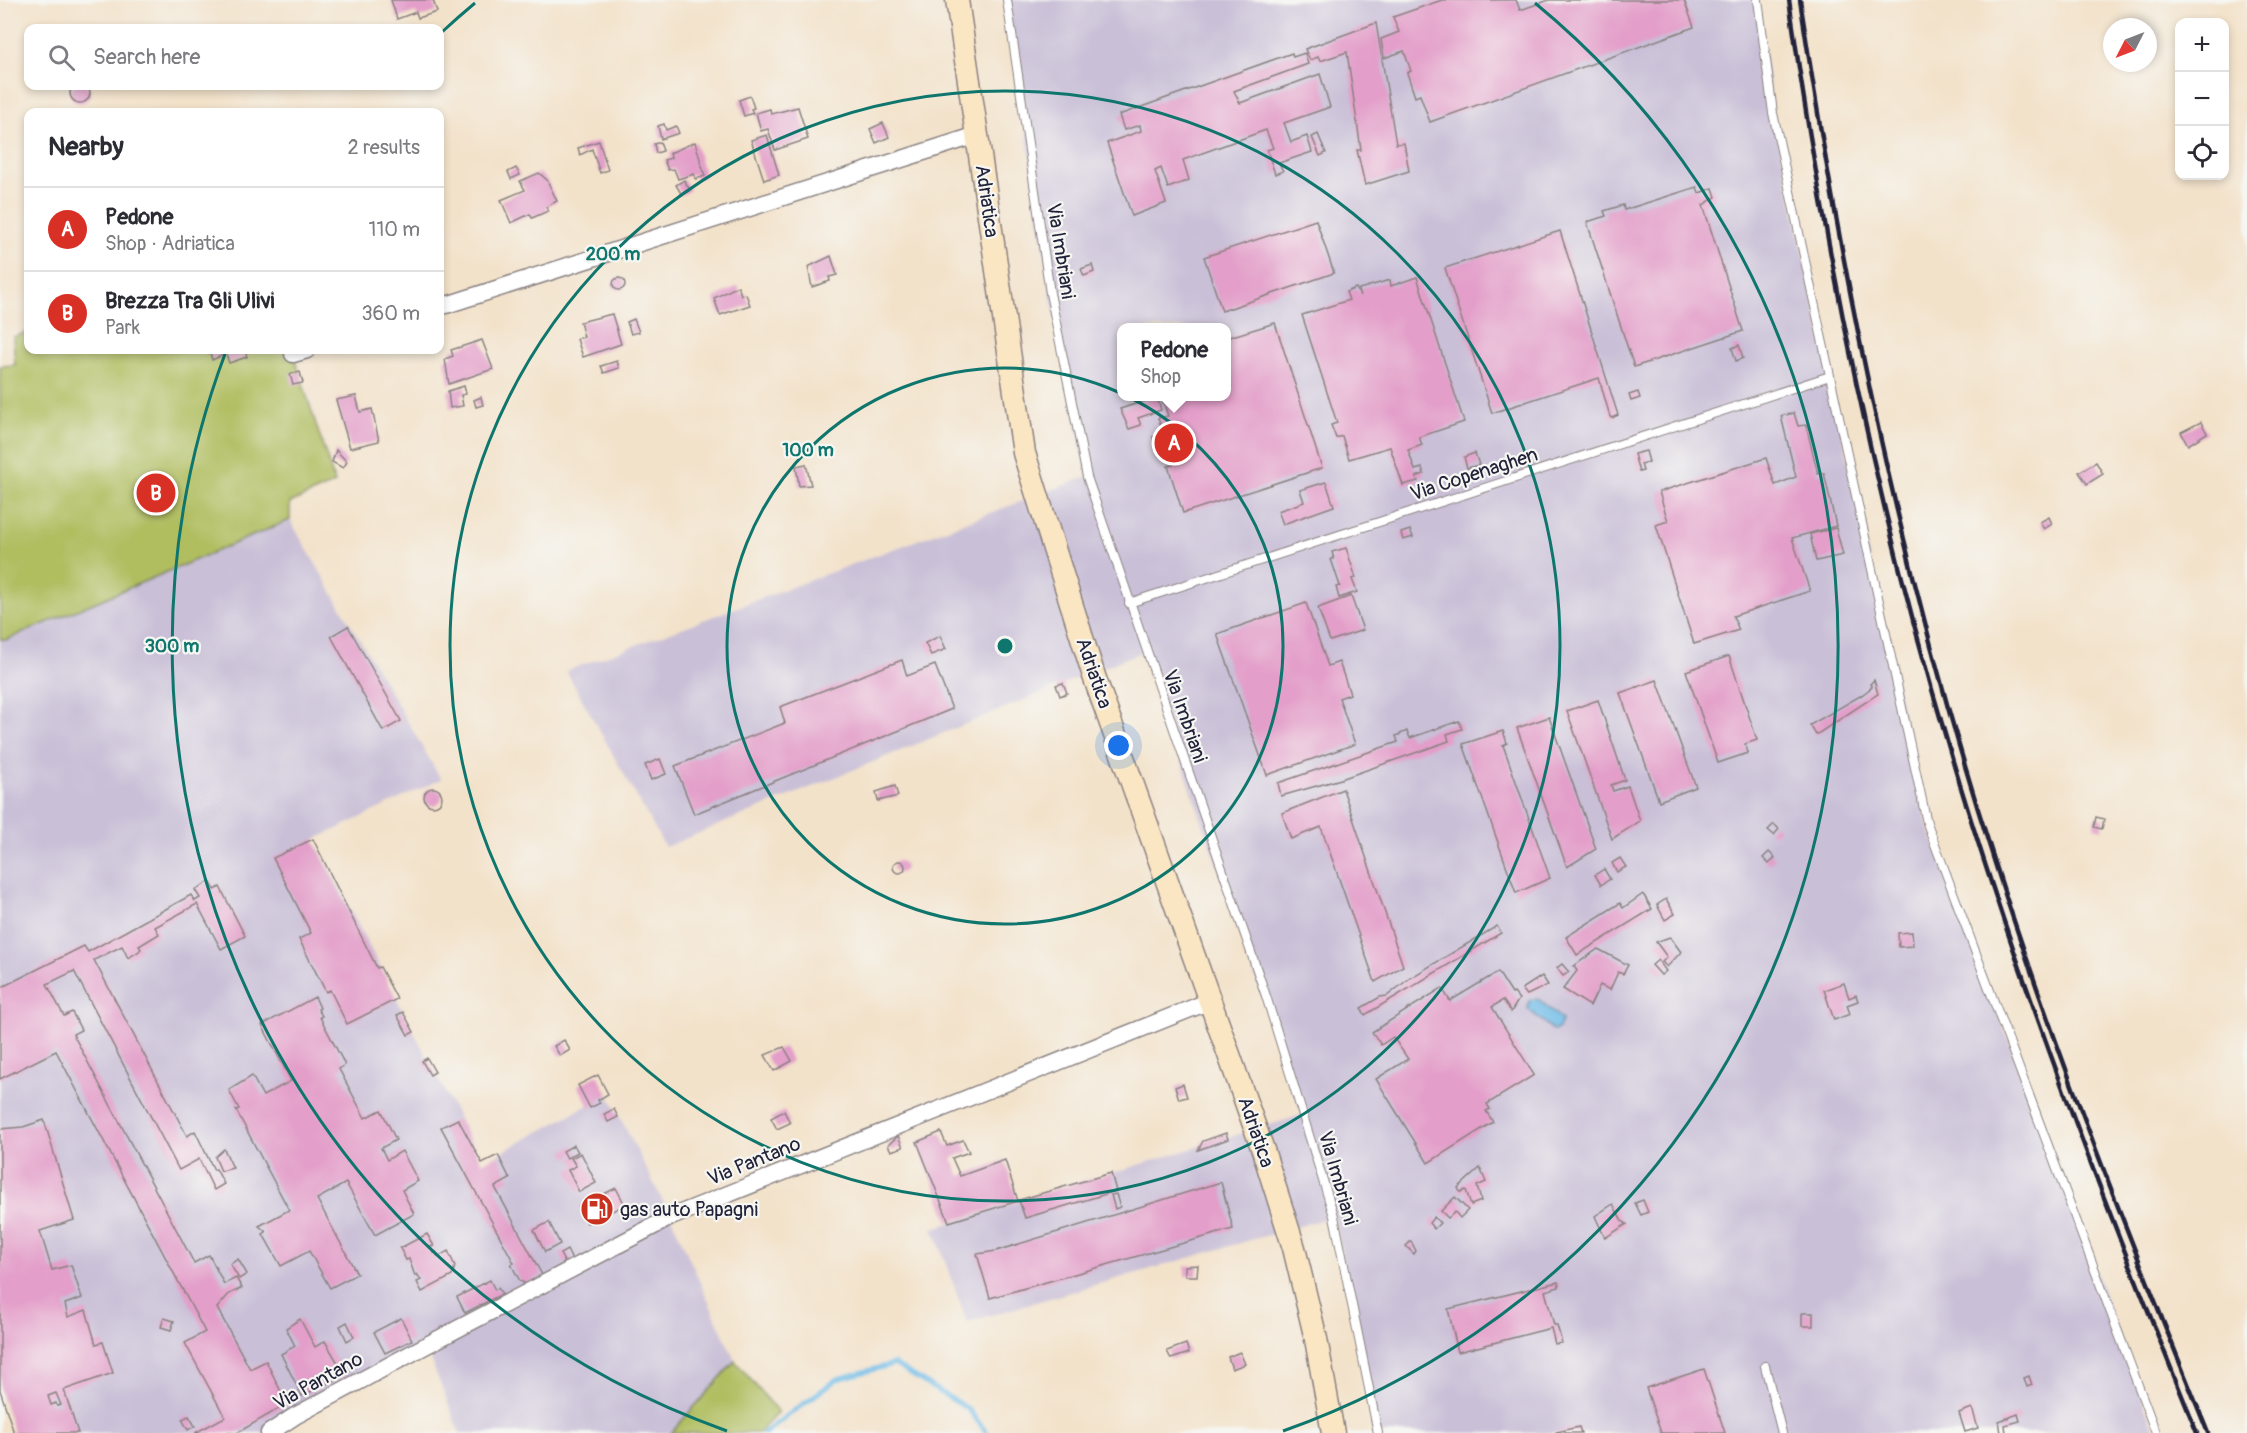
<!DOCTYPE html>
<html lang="en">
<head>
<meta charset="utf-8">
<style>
  body { margin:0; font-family:Pangolin,sans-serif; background:#f7f7f7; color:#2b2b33 }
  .controls { position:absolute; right:18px; top:18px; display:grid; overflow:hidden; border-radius:12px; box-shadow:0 3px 9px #0003 }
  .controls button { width:54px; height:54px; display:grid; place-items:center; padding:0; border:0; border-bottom:2px solid #e1e1e2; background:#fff; color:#2b2b33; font:30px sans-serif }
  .compass { position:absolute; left:2103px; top:18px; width:54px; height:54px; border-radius:50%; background:#fff; box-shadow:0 3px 9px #0003; rotate:228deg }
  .you { position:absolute; left:1119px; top:746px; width:21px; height:21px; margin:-15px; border:4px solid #fff; border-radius:50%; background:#1a73e8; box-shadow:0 0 0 9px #1a73e833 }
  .badge { display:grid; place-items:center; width:39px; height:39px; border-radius:50%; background:#d93025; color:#fff; font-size:20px; font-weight:700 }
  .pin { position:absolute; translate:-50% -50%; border:3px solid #fff; box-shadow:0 2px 6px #0006 }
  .popup { position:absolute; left:1117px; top:323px; width:114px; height:78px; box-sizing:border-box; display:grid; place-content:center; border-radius:12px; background:#fff; filter:drop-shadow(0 2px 4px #0005); font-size:20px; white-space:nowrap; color:#7c7c81 }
  .popup b { font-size:22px; color:#2b2b33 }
  .popup::after { content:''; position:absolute; left:50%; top:100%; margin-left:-12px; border:12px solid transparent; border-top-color:#fff }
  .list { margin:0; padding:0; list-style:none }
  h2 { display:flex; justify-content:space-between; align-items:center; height:78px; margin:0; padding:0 24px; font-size:26px }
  h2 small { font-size:20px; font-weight:400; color:#7c7c81 }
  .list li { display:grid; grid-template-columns:39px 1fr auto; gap:18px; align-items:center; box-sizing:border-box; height:84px; padding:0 24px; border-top:2px solid #e1e1e2 }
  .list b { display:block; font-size:22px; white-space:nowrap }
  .list p { margin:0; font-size:20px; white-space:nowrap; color:#7c7c81 }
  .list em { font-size:20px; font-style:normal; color:#7c7c81 }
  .icon { flex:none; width:33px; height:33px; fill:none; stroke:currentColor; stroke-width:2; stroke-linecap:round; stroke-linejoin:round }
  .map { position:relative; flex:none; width:2247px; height:1433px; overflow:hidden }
  .search { position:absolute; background:#fff; box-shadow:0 3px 9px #0003; left:24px; top:24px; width:420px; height:66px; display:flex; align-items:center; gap:15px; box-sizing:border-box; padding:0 21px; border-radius:12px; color:#7c7c81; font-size:22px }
  .panel { position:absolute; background:#fff; box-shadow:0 3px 9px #0003; left:24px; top:108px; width:420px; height:246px; border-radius:12px }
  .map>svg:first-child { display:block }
</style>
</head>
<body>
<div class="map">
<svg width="2247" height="1433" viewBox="0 0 2247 1433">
  <rect width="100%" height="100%" fill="#f6f6f2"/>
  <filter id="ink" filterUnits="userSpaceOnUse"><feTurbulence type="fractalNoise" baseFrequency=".0167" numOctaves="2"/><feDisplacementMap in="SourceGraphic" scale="12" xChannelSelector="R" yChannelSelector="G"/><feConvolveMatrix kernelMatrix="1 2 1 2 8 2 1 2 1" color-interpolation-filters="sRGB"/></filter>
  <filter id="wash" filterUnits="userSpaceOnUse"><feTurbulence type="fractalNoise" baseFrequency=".008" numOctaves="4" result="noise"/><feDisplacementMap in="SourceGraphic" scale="24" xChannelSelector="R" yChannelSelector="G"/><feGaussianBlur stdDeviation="1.35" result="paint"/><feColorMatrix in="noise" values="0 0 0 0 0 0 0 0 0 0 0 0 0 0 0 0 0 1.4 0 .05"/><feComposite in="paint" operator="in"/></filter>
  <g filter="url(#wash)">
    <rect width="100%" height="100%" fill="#f3e2ca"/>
    <g fill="#c9bfd7" fill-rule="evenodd">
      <path d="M1007,0H1758L1773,113L1927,823L2156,1433H1378L1334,1216L967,1322L933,1228L1302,1115L1144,651L665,847L566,671L1087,477L1050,293ZM1122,328H1226V396H1122Z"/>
      <polygon points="290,520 441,779 314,840 482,1163 608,1094 671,1217 739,1370 685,1433 460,1433 425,1346 274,1433 14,1433 0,1390 0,639 6,640"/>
    </g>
    <g fill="#b0be61" stroke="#69704e" stroke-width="1.5">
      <polygon points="28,332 28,350 292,350 335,483 290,503 290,520 6,640 0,639 0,366 15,365 13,337"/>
      <polygon points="735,1361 778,1412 759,1433 671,1433"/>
    </g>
    <polygon fill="#6dbbe7" stroke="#486e91" stroke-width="1.5" points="1537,998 1562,1020 1559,1028 1554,1031 1528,1009 1529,1001"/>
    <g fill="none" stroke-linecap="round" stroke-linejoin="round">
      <polyline stroke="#6dbbe7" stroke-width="5" points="764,1433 837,1379 894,1364 968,1409 987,1433"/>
    </g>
    <g id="blocks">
      <g fill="#e39ec9" fill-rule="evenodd">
        <polygon points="391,0 433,0 437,12 418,18 416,12 397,19"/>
        <polygon points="1442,0 1516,0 1520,10 1549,0 1684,0 1694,27 1430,122 1420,95 1415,97 1407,73 1411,71 1404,51 1384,58 1381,39 1399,32 1393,17"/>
        <polygon points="1376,23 1396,144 1404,143 1409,171 1365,185 1357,150 1361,150 1347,52 1320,61 1318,57 1310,60 1305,49"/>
        <polygon points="1292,53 1293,57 1305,53 1308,64 1234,91 1240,103 1320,74 1330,107 1284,123 1291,142 1307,136 1312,152 1279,163 1283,171 1275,174 1267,150 1273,148 1266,130 1183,160 1189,180 1168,188 1161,168 1155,171 1166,203 1132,216 1107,143 1141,131 1140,125 1124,130 1119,115"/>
        <circle cx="80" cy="93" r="10"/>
        <polygon points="750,96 754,108 751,109 753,113 744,116 739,100"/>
        <polygon points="798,107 808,139 775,150 768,129 761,131 756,113 770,109 771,114"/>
        <polygon points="883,123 889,137 876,143 870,129"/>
        <polygon points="664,124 666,130 676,126 679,133 661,139 658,126"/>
        <polygon points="1318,134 1326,153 1320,156 1312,137"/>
        <polygon points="767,135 779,175 764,180 751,140"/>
        <polygon points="599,141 608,170 600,173 592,149 580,155 578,148"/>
        <polygon points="660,142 663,151 656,153 654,144"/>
        <polygon points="695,142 705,176 696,179 694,174 678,179 674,169 668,170 664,160 671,158 670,153"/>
        <polygon points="516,168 520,175 511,179 508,172"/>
        <polygon points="539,173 547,180 557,201 546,207 548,211 532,218 530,214 511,223 501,200 525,190 520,181"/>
        <polygon points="684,180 690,190 682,195 676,185"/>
        <polygon points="1697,187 1699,193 1713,188 1716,197 1703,205 1743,331 1634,367 1587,222 1606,216 1604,211 1623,205 1624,210"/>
        <polygon points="1316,220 1334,273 1222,311 1204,257"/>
        <polygon points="1560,231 1618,415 1612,418 1609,413 1599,378 1492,413 1445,268"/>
        <polygon points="831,256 837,275 829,277 830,281 812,287 808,267"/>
        <polygon points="1092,265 1094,272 1084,276 1081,269"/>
        <polygon points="1417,277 1464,422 1419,437 1422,445 1408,450 1415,470 1422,468 1424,474 1416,477 1418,481 1403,485 1390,447 1349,459 1342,436 1336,438 1331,425 1337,423 1302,315 1349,300 1346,292 1356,288 1360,296 1359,289 1390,280 1391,286"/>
        <circle cx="619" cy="284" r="6"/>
        <polygon points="738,286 741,295 746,294 750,305 720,315 714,298"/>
        <polygon points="612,314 621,344 583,357 577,339 584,337 580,322"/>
        <polygon points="634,319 639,332 631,334 627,322"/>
        <polygon points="1275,323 1322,468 1183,513 1168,466 1173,465 1168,449 1158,453 1153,437 1163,433 1158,418 1168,416 1161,396 1226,396 1226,338"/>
        <polygon points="482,340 493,369 449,384 445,359 453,356 451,350"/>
        <polygon points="1739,345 1743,358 1736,361 1732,348"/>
        <polygon points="209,350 245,350 247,357 229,363 226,354 212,360"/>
        <polygon points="617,361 619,368 604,373 601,366"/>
        <polygon points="300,372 303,383 293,385 290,374"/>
        <polygon points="464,386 466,394 461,395 463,406 450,408 448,391"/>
        <polygon points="1638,392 1640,398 1631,401 1629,395"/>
        <polygon points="356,396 360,412 372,409 379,441 350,448 336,400"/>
        <polygon points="481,397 483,405 476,407 474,400"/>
        <polygon points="1157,397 1161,410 1138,418 1141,425 1129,429 1120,409"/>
        <polygon points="1794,413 1798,426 1806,425 1818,474 1824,473 1836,526 1792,538 1810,591 1733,616 1739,630 1694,644 1656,525 1668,521 1659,492 1766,458 1775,485 1796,477 1781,416"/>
        <polygon points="2201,422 2207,433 2188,445 2181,432"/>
        <polygon points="336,450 347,462 343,468 332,462"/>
        <polygon points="1646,451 1649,462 1641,464 1643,471 1639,472 1634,454"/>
        <polygon points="1475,453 1479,465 1467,468 1464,457"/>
        <polygon points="2096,462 2103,474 2087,484 2079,472"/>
        <polygon points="806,464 811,485 799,486 796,466"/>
        <polygon points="1326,482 1334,506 1283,524 1278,511 1304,502 1300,490"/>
        <polygon points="2049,517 2052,524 2044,529 2040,522"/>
        <polygon points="1836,528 1843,555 1816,561 1810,534"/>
        <polygon points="1410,530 1413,537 1403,540 1401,533"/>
        <polygon points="1346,548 1356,578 1352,579 1357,592 1339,598 1336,587 1340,586 1331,559 1334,559 1332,552"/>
        <polygon points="1351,596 1363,630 1330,641 1318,608"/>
        <polygon points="1306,603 1328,666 1339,662 1350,694 1339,698 1355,744 1267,775 1217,634"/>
        <polygon points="348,626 401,721 383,731 331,636"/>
        <polygon points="940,636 946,649 931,655 925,643"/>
        <polygon points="1729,656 1757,740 1745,744 1748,753 1718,763 1686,671"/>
        <polygon points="902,660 907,676 935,665 952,709 694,814 675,766 785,723 780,707"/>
        <polygon points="1657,680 1696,787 1659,801 1620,693"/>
        <polygon points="1874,680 1878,694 1816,735 1810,725 1862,695 1872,687 1870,684"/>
        <polygon points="1063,683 1067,693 1060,696 1056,685"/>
        <polygon points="1598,700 1625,780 1611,785 1613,791 1628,786 1640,821 1612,839 1567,711"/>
        <polygon points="1549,717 1596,849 1567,867 1517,728"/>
        <polygon points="1459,721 1462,729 1447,734 1449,741 1341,779 1281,796 1278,783 1398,742 1396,736 1407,731 1410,738"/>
        <polygon points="1503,731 1507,743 1503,745 1550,878 1516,893 1463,744"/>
        <polygon points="660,759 666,774 651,780 645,765"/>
        <polygon points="895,786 898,796 878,801 876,792"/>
        <circle cx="433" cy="797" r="9"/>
        <polygon points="1343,789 1403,966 1375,982 1321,827 1291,839 1282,813"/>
        <polygon points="2096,817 2104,819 2102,829 2094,827"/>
        <polygon points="1774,824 1779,829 1774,835 1768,830"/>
        <polygon points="313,839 377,968 380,967 397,999 347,1024 330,990 326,992 299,939 311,933 273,858"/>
        <polygon points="1769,852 1775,858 1769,864 1763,858"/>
        <polygon points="1620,858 1626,867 1617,872 1612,863"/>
        <circle cx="899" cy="867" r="6"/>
        <polygon points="1604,869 1610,879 1601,885 1595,875"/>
        <polygon points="210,881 215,890 220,887 245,936 221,949 197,904 155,927 159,934 139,946 141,949 138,952 128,958 122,946 94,960 187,1136 195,1131 214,1170 216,1169 224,1184 214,1190 199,1159 179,1170 74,971 47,984 64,1016 72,1012 81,1030 73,1034 194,1263 209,1255 224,1284 236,1278 242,1288 229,1294 217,1308 250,1369 266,1361 287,1404 237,1433 195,1433 225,1417 185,1343 205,1332 56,1051 0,1079 0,988 84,946 88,952 191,895 195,901 200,898 195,890"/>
        <polygon points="1643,894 1652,909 1577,955 1566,937 1620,903 1623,908"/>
        <polygon points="1666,899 1675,914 1665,920 1657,905"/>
        <polygon points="1497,926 1501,933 1365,1015 1361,1008 1380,997 1387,996 1410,978"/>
        <polygon points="1912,932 1913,946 1899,947 1898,933"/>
        <polygon points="1670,937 1681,952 1667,967 1662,962 1667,957 1656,942"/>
        <polygon points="1598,949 1628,965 1623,974 1618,972 1610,990 1600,985 1590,1006 1563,989 1577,971 1574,966"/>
        <polygon points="1658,960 1666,971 1661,975 1652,965"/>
        <polygon points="1562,964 1569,972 1563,976 1557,968"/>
        <polygon points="1498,972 1512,994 1514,993 1519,999 1511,1012 1503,1000 1492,1007 1534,1075 1487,1104 1490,1109 1486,1111 1493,1122 1428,1163 1376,1079 1408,1059 1393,1037 1381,1045 1372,1032 1442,988 1450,1001"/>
        <polygon points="1542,976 1548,985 1527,995 1522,989"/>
        <polygon points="1844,983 1849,998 1856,995 1858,1001 1847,1005 1850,1014 1834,1020 1824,990"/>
        <polygon points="315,997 320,1008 318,1009 322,1016 320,1017 345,1065 339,1069 365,1118 381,1110 396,1140 381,1148 387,1160 402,1151 418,1181 402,1190 414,1214 375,1235 346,1183 317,1199 357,1274 330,1288 309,1251 281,1266 263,1234 266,1232 259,1226 289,1210 236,1110 239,1109 229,1090 252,1076 263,1096 291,1081 262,1025"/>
        <polygon points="403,1012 414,1032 408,1035 397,1015"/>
        <polygon points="564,1040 570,1050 560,1056 554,1046"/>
        <polygon points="784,1047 792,1061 774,1071 765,1055"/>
        <polygon points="427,1058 435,1072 430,1075 422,1061"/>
        <polygon points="598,1075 608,1094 598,1100 600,1103 590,1108 578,1085"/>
        <polygon points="1183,1084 1187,1097 1179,1099 1175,1087"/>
        <polygon points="614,1109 618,1117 608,1122 604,1114"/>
        <polygon points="784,1111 790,1123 777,1129 771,1118"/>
        <polygon points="458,1119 482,1163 498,1155 510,1179 495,1187 542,1275 526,1284 520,1281 511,1264 514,1263 441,1127"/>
        <path d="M44,1120L74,1220L40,1231L52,1270L71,1265L82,1298L65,1304L68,1317L86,1310L96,1344L103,1342L113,1373L64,1390L78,1433H14L0,1390V1129L23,1127ZM56,1393L61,1405L57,1406L56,1403L51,1405L48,1396Z"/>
        <polygon points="941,1132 947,1146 963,1140 969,1152 952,1158 960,1176 1005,1160 1018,1201 949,1222 917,1142"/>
        <polygon points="1226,1133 1228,1139 1198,1150 1203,1141"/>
        <polygon points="898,1136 903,1147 891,1151 888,1145"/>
        <polygon points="574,1145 578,1152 567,1158 563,1151"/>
        <polygon points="224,1149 233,1168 221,1171 215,1157"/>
        <polygon points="581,1153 596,1183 579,1192 568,1170 576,1166 571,1158"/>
        <polygon points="1480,1168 1486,1182 1477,1186 1481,1201 1471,1205 1466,1190 1460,1192 1458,1188"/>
        <polygon points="1111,1173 1116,1191 1025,1218 1019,1200"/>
        <polygon points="1221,1182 1233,1229 990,1298 977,1254 996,1251"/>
        <polygon points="616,1188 625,1205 587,1223 579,1206"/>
        <polygon points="1116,1194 1120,1207 1115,1209 1111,1195"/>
        <polygon points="1455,1197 1468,1210 1460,1218 1455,1212 1448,1218 1441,1211"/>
        <polygon points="1643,1200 1648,1212 1641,1215 1635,1203"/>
        <polygon points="1613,1204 1622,1221 1627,1224 1605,1238 1595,1216"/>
        <polygon points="1434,1217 1440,1223 1434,1229 1429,1223"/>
        <polygon points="549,1222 560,1244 545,1252 534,1230"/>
        <polygon points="427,1234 434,1246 430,1247 434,1253 436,1252 438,1257 448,1251 455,1266 452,1276 422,1292 417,1282 421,1280 417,1274 415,1276 409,1259 406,1260 400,1248"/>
        <polygon points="1411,1241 1416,1251 1414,1254 1406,1246"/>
        <polygon points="567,1250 572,1260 565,1263 560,1254"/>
        <polygon points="238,1259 247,1274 239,1279 230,1264"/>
        <polygon points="1198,1265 1197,1276 1185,1276 1185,1266"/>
        <polygon points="490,1280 495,1290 498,1288 502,1294 465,1313 457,1297"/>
        <polygon points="1558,1282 1559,1287 1545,1291 1554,1325 1557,1325 1562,1343 1555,1344 1551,1328 1458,1352 1448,1309"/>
        <rect x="1802" y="1313" width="11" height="13"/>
        <polygon points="164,1318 174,1321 171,1330 161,1327"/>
        <polygon points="401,1318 412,1340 385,1353 374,1332"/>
        <polygon points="300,1319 315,1347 325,1341 345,1375 302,1396 281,1354 295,1346 286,1328"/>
        <polygon points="347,1322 354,1337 347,1341 340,1326"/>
        <polygon points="1186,1344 1189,1353 1171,1359 1167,1351"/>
        <polygon points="1240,1352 1245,1364 1232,1369 1228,1357"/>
        <polygon points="1704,1369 1725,1433 1661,1433 1646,1388"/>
        <polygon points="2029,1376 2032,1385 2027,1387 2024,1378"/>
        <polygon points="1972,1408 1978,1428 1965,1432 1959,1413"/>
        <polygon points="2018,1414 2020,1421 2005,1425 2006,1433 2001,1433 1999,1421"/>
        <polygon points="189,1416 195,1426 188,1430 182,1419"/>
        <polygon points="1579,1427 1581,1433 1556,1433 1556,1432"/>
      </g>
    </g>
  </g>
  <g filter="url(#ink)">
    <use href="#blocks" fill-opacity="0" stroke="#8a8282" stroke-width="1.5"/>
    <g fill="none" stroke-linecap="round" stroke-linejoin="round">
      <defs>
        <g id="service">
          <polyline points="1007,0 1050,293 1087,477 1266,996 1334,1216 1378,1433"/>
          <polyline points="1758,0 1773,113 1927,823 2156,1433"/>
          <polyline points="1129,603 1830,376"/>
          <polyline points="1765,1366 1782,1433"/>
        </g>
        <g id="minor">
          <polyline points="440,307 977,135"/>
          <polyline points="293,354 307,350"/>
          <polyline points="269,1433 295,1416 425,1346 671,1217 1210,1001"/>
        </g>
        <polyline id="secondary" points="957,0 1024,453 1094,676 1263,1150 1294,1248 1316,1339 1333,1433"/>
      </defs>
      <use href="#service" stroke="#8a8282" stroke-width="10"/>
      <use href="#minor" stroke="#8a8282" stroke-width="19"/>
      <use href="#secondary" stroke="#8a8282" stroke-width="25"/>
      <use href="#service" stroke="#fff" stroke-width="8"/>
      <use href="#minor" stroke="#fff" stroke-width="16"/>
      <use href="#secondary" stroke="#fbe6c4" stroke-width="22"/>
      <g stroke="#22223b" stroke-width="4.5">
        <path d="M1789,0C1825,253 1876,504 1949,748C2018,981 2106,1208 2197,1433"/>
        <path d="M1800,0C1844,292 1904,582 1995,863C2057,1057 2132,1245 2208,1433"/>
      </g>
    </g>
  </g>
  <g fill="none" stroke="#0f766e" stroke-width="3">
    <circle cx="1005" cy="646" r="278"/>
    <circle cx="1005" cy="646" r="555"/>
    <path d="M727 1431A833 833 0 0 1 225 354M442 32A833 833 0 0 1 475 3M1535 3A833 833 0 0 1 1283 1431"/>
  </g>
  <defs>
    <symbol id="fuel-disc" viewBox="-11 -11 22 22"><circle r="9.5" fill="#c8321e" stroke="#f6f6f2"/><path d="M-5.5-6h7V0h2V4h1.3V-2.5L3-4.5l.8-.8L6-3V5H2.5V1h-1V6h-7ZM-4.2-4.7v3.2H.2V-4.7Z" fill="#fff"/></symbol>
  </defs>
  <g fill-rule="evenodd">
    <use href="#fuel-disc" x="578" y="1190" width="38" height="38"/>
  </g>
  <g text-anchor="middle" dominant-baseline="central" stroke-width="4.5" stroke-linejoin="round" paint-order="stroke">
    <g font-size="20" fill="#22223b" stroke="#f6f6f2">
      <text transform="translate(987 201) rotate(82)">Adriatica</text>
      <text transform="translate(1061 251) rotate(81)">Via Imbriani</text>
      <text transform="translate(1474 474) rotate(-18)">Via Copenaghen</text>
      <text transform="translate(1094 673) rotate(71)">Adriatica</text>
      <text transform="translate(1185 716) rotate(71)">Via Imbriani</text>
      <text transform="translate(1256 1132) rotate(71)">Adriatica</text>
      <text transform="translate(754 1161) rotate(-22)">Via Pantano</text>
      <text transform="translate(1338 1178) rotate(74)">Via Imbriani</text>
      <text transform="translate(318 1381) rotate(-29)">Via Pantano</text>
    </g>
    <g font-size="20" fill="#22223b" stroke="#f6f6f2" text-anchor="start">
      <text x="620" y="1209">gas auto Papagni</text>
    </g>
  </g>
  <circle cx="1005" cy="646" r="9" fill="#0f766e" stroke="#f6f6f2" stroke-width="3"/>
  <g font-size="18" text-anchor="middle" font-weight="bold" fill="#0f766e" stroke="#f6f6f2" stroke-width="4.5" stroke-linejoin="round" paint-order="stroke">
    <text x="613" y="260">200 m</text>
    <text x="808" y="456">100 m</text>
    <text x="172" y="652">300 m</text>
  </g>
</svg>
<div class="controls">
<button>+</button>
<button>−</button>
<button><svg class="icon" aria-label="locate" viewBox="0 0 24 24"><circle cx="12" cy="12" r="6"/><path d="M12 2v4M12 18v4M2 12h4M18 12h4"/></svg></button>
</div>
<svg class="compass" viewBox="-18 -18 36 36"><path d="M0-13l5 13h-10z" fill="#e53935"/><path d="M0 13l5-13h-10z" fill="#7c7c81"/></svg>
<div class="you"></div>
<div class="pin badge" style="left:1174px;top:443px">A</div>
<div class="popup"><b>Pedone</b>Shop</div>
<div class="pin badge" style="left:156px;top:493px">B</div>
<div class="search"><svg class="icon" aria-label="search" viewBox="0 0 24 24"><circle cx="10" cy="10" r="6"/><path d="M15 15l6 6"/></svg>Search here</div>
<section class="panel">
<h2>Nearby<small>2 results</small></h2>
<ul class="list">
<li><span class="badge">A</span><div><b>Pedone</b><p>Shop · Adriatica</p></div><em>110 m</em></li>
<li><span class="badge">B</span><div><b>Brezza Tra Gli Ulivi</b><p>Park</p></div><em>360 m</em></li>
</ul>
</section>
</div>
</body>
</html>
